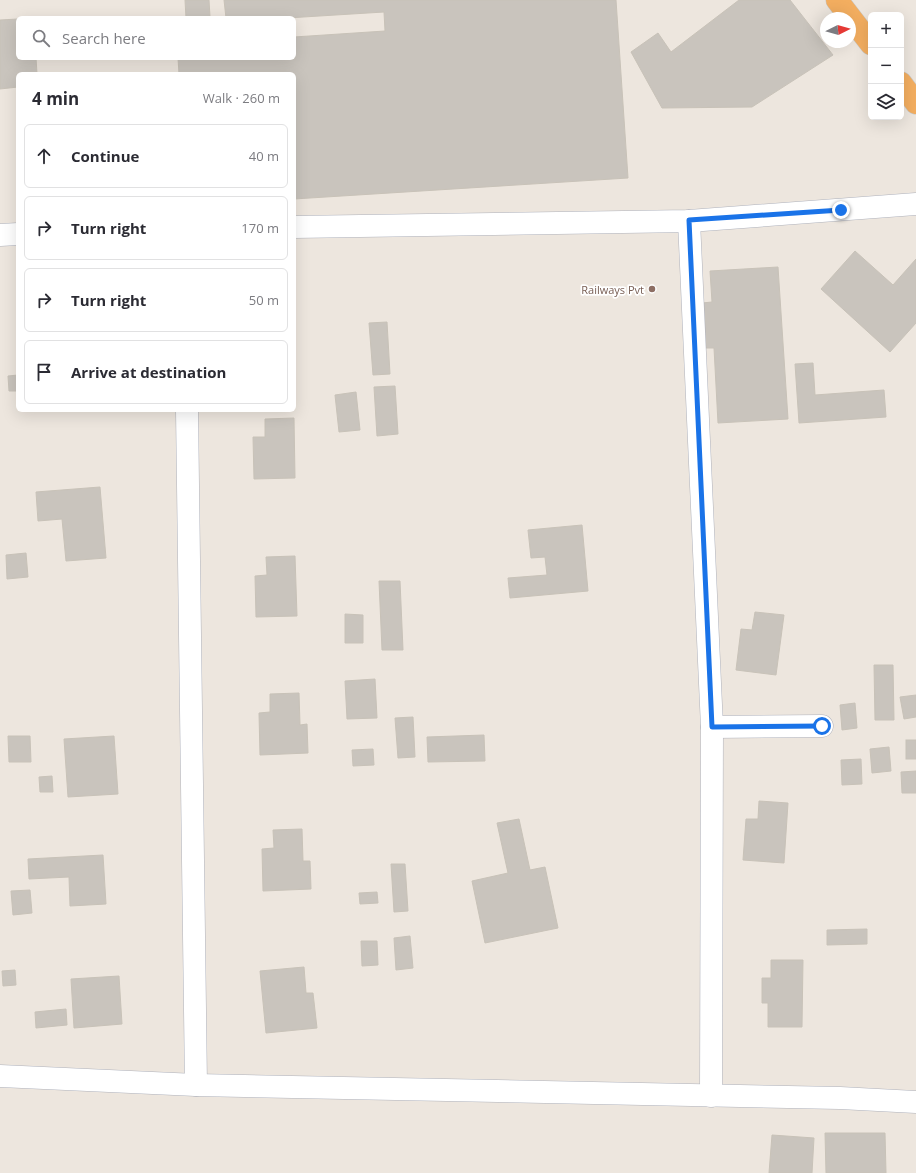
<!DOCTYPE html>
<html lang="en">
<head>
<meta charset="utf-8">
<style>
  body { margin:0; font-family:"Open Sans",sans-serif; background:#f2f2f3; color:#2b2b33 }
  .controls { position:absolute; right:12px; top:12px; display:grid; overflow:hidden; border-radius:6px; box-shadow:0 4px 16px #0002 }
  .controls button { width:36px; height:36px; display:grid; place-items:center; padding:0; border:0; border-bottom:1px solid #e1e1e2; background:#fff; color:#2b2b33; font:20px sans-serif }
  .compass { position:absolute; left:820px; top:12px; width:36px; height:36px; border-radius:50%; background:#fff; box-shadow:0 4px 16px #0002; rotate:85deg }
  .stop { position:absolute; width:12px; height:12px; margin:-9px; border:3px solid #1a73e8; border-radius:50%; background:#fff }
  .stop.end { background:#1a73e8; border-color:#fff; box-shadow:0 1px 4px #0008 }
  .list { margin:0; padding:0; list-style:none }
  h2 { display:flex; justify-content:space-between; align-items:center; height:52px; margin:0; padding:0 16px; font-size:17px }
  h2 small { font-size:13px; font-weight:400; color:#7c7c81 }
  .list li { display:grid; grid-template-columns:26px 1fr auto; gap:12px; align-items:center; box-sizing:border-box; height:64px; margin:0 8px 8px; padding:0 8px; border:1px solid #e1e1e2; border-radius:6px }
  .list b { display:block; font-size:15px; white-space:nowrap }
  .list em { font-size:13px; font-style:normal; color:#7c7c81 }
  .icon { flex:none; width:22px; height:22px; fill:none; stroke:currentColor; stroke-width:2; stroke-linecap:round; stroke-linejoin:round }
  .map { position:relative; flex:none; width:916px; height:1173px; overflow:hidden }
  .search { position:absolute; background:#fff; box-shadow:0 4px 16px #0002; left:16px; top:16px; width:280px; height:44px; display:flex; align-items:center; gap:10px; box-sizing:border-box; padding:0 14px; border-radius:6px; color:#7c7c81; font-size:15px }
  .panel { position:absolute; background:#fff; box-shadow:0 4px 16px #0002; left:16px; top:72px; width:280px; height:340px; border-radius:6px }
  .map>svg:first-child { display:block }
</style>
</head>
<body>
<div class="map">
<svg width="916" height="1173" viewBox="0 0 916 1173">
  <rect width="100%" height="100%" fill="#ede6de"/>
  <g fill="#c9c4bd" stroke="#c8c2b8">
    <polygon points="185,0 209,0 210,17 186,18"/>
    <polygon points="224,0 616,0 628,178 294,199 294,74 179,74 178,58 294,58 294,37 385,31 384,12 287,18 226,18"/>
    <polygon points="739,0 790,0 833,55 752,107 662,108 631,52 658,33 671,52"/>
    <polygon points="18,19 18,58 36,58 37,74 18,74 18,87 0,89 0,20"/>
    <polygon points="855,251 893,285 916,259 916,323 890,352 821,289"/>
    <polygon points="778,267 788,419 718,423 714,348 704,348 702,303 712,302 710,271"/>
    <polygon points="387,322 390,374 373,375 369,323"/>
    <polygon points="813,363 815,395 884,390 886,417 799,423 795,364"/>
    <polygon points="18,375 18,391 9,391 8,376"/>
    <polygon points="395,386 398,434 377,436 374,387"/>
    <polygon points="356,392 360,430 339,432 335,395"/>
    <polygon points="294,418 295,478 254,479 253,437 265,437 265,419"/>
    <polygon points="100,487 106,558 66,561 62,519 38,521 36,492"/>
    <polygon points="582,525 588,591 510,598 508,578 547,575 545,557 531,558 528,530"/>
    <polygon points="26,553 28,577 7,579 6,555"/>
    <polygon points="295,556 297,616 256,617 255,576 267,575 266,557"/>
    <polygon points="379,581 400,581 403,650 382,650"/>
    <polygon points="755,612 784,615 776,675 736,670 741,629 752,630"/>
    <polygon points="345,614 363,615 363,643 345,643"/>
    <polygon points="874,665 893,665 894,720 875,720"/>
    <polygon points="375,679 377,718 347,719 345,681"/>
    <polygon points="299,693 300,725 307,724 308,753 260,755 259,713 270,712 270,694"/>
    <polygon points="916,695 916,717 904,719 900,697"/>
    <polygon points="855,703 857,728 842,730 840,705"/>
    <polygon points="413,717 415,757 398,758 395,718"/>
    <polygon points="484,735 485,761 428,762 427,737"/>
    <polygon points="8,736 30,736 31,762 9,762"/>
    <polygon points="114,736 118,794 68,797 64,739"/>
    <rect x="906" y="740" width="10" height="19"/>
    <polygon points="889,747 891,771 872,773 870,749"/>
    <polygon points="373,749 374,765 353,766 352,750"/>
    <polygon points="861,759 862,784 842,785 841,760"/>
    <polygon points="916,771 916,793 902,793 901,772"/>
    <polygon points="52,776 53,792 40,792 39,777"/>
    <polygon points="759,801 788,803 784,863 743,860 746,819 758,819"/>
    <polygon points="519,819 530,870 545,867 558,928 485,943 472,881 508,873 497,823"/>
    <polygon points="302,829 303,861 310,861 311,889 263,891 262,849 274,848 273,830"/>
    <polygon points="103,855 106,904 70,906 69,877 29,879 28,859"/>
    <polygon points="391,864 405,864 408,911 394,912"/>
    <polygon points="30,890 32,913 13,915 11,891"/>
    <polygon points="377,892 378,903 360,904 359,893"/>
    <polygon points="867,929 867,944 827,945 827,930"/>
    <polygon points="410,936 413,968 396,970 394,938"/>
    <polygon points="361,941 377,941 378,965 362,966"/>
    <polygon points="771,960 803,960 802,1027 768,1027 768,1003 762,1003 762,978 771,978"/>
    <polygon points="304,967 306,993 313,993 317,1028 266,1033 260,971"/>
    <polygon points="15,970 16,985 3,986 2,971"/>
    <polygon points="119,976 122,1024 74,1028 71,979"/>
    <polygon points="66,1009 67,1025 36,1028 35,1012"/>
    <polygon points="825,1133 885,1133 886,1173 826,1173"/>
    <polygon points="772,1135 814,1138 812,1173 769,1173"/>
  </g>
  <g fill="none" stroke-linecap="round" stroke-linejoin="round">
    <defs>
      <g id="minor">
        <polyline points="689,221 712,727 711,1096"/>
        <polyline points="294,227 689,221 916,204"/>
        <polyline points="0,235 18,234"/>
        <polyline points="187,410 196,1085"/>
        <polyline points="712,727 822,726"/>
        <polyline points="0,1076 196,1085 840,1098 916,1102"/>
      </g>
      <g id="trunk">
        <polyline points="837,0 871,44"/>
        <polyline points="901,83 916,103"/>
      </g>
    </defs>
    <use href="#minor" stroke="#afb2bc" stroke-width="23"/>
    <use href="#trunk" stroke="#c8c8c8" stroke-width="23"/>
    <use href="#minor" stroke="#fff" stroke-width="22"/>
    <use href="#trunk" stroke="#f3ae60" stroke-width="22"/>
  </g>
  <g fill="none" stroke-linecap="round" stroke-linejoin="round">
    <polyline stroke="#1a73e8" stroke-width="5" points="822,726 712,727 689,220 841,210"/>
  </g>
  <circle fill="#8d6e63" stroke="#fff" stroke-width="1.5" cx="652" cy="289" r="4"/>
  <g text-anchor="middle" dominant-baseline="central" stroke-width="3.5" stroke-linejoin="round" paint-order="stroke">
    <g font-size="11" fill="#785e54" stroke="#fff" text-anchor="end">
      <text x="644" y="289">Railways Pvt</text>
    </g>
  </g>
</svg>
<div class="controls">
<button>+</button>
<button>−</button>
<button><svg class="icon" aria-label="layers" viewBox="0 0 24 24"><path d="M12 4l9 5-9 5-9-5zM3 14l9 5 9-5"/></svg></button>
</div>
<svg class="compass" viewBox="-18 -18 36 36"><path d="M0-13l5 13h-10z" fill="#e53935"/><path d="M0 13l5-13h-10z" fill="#7c7c81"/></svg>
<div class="stop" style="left:822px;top:726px"></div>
<div class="stop end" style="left:841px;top:210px"></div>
<div class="search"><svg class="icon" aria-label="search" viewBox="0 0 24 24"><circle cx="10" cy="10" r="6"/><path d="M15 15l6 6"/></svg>Search here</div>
<section class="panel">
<h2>4 min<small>Walk · 260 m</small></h2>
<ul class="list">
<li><svg class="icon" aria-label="ahead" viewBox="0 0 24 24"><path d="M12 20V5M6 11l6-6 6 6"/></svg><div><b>Continue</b></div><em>40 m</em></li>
<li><svg class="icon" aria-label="right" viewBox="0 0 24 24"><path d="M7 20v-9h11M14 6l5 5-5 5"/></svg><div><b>Turn right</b></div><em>170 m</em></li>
<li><svg class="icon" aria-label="right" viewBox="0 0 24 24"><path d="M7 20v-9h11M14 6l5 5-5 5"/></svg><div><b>Turn right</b></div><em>50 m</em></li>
<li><svg class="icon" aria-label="arrive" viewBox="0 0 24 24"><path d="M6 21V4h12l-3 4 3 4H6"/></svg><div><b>Arrive at destination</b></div></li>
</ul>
</section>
</div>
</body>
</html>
